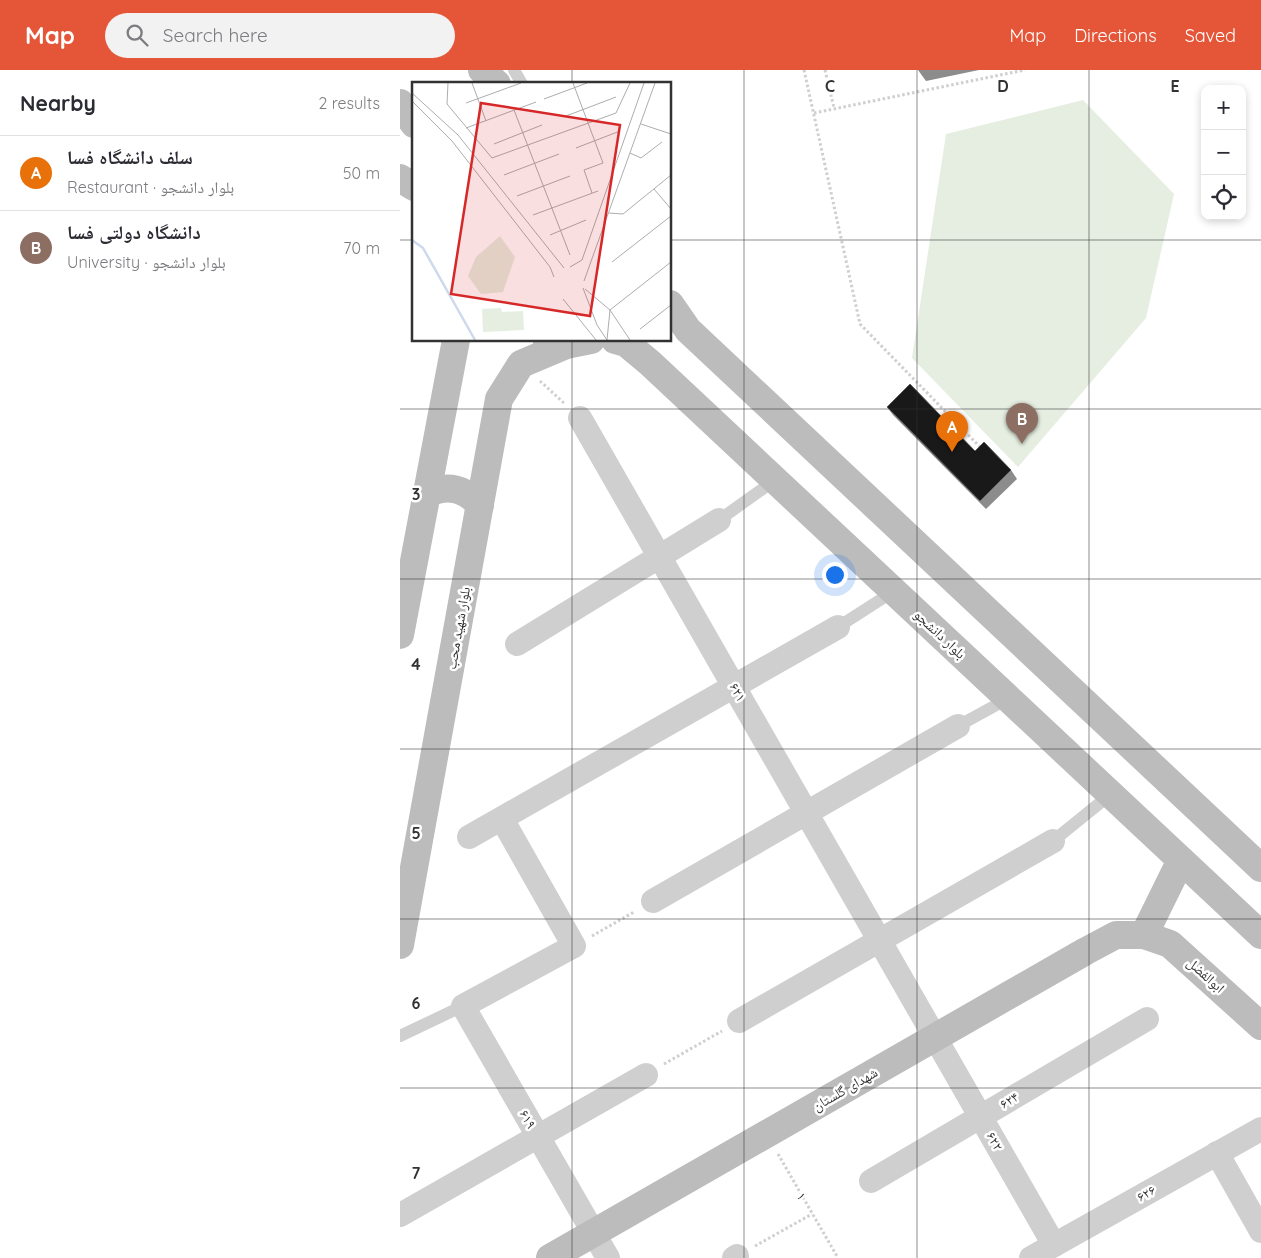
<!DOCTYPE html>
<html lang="en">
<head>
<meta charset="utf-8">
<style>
  body { margin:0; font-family:Quicksand,"Noto Naskh Arabic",sans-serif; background:#f2f2f3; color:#2b2b33 }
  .controls { position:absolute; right:15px; top:15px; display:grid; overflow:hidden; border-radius:10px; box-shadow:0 2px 8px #0003 }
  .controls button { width:45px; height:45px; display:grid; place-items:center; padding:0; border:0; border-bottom:1px solid #e1e1e2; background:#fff; color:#2b2b33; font:25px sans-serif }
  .you { position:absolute; left:434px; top:504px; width:18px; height:18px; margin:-12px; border:4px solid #fff; border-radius:50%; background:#1a73e8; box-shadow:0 0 0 8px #1a73e833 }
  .badge { display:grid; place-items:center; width:32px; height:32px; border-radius:50%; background:#e55638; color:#fff; font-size:16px; font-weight:700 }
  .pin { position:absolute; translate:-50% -41px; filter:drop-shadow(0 1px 2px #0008) }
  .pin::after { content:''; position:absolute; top:26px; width:18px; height:15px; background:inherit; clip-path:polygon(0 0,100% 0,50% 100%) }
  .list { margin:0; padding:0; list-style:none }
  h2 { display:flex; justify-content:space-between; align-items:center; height:65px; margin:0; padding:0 20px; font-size:21px }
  h2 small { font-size:16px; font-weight:400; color:#7c7c81 }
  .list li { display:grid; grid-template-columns:32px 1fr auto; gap:15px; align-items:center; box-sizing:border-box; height:75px; padding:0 20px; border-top:1px solid #e1e1e2 }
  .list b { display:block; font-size:19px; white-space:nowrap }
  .list p { margin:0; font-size:16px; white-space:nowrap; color:#7c7c81 }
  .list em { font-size:16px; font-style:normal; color:#7c7c81 }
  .icon { flex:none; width:28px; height:28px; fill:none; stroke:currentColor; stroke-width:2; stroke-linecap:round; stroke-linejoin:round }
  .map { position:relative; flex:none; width:861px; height:1188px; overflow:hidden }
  header { display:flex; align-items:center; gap:30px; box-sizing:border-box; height:70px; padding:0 25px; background:#e55638; color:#fff }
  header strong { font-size:24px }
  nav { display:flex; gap:28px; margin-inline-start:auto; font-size:18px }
  .search { width:350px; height:45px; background:#f2f2f3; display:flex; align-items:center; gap:12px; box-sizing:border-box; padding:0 18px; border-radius:28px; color:#7c7c81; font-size:19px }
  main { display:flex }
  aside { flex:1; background:#fff }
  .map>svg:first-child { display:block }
</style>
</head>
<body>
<header>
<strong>Map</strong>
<div class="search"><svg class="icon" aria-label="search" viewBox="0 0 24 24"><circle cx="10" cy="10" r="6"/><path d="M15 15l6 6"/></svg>Search here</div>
<nav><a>Map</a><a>Directions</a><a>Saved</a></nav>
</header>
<main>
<aside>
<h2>Nearby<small>2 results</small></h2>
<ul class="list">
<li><span class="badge" style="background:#e8710a">A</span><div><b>سلف دانشگاه فسا</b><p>Restaurant · بلوار دانشجو</p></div><em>50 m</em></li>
<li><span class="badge" style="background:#8d6e63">B</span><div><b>دانشگاه دولتی فسا</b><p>University · بلوار دانشجو</p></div><em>70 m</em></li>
</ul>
</aside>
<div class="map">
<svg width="861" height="1188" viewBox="0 0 861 1188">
  <rect width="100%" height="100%" fill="#fff"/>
  <polygon fill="#e5eee1" points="683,30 774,124 746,248 618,397 512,288 546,64"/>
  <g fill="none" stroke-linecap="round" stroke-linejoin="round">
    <g stroke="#cfcfcf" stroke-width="3" stroke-dasharray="2.5 2.5" stroke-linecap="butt">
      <polyline points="404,0 460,254 581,378"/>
      <polyline points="425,0 434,38"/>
      <polyline points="414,43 625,0"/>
      <polyline points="140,311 165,334"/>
      <polyline points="192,866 234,842"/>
      <polyline points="264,994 322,961"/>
      <polyline points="378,1084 438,1188"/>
      <polyline points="355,1176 412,1144"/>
    </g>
    <g stroke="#cfcfcf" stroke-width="12">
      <polyline points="114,0 122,14"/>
      <polyline points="319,450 375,410"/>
      <polyline points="438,557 494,521"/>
      <polyline points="558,656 609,628"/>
      <polyline points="653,771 711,724"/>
      <polyline points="0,966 63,936"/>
    </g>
    <g stroke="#cfcfcf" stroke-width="24">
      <polyline points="180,348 654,1175"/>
      <polyline points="117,574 319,450"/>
      <polyline points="102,749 174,876 63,936 208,1188"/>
      <polyline points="69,767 438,557"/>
      <polyline points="253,831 558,656"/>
      <polyline points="339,951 653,771"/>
      <polyline points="817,1083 861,1161"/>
      <polyline points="471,1111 747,949"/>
      <polyline points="0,1145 246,1005"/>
      <polyline points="334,1188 337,1186"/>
      <polyline points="631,1188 861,1059"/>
    </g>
    <g stroke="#bcbcbc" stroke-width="28">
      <polyline points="82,0 97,14"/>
      <polyline points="0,33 14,54"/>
      <polyline points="0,108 14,117"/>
      <polyline points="270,234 288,260 861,798"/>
      <polyline points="215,270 226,273 250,293 861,865"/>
      <polyline points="147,273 166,275 191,270"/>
      <path d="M27,424C47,414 65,418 80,435"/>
      <polyline points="0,565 56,270"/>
      <polyline points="744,865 781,790"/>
      <polyline points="0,875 99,329 121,294 166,275"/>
      <polyline points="150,1188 686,881 716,865 744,865 770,874 861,956"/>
    </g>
  </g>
  <g fill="#8c8c8c">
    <polygon points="518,0 579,0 526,11"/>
    <polygon points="487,337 575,381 611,400 617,409 586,439 493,345"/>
  </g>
  <polygon fill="#191919" stroke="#5e5e5e" points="510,314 575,381 584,372 611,400 580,431 487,337"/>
  <path fill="none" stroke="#323232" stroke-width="1" stroke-opacity="0.55" d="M172,0V14M344,0V1188M517,0V1188M689,0V1188M0,170H14M270,170H861M172,270V1188M0,339H861M0,509H861M0,679H861M0,849H861M0,1018H861"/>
  <g text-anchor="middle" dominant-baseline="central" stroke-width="5" stroke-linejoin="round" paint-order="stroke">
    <g font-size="14" fill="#323232" stroke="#fff">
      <text transform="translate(58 558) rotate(-80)">بلوار شهید محب</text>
      <text transform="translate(540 564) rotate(43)">بلوار دانشجو</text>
      <text transform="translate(338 622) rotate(60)">۶۲۱</text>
      <text transform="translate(806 905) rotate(42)">ابوالفضل</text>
      <text transform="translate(445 1019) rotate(-30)">شهدای گلستان</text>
      <text transform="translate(609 1030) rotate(-31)">۶۲۴</text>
      <text transform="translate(128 1049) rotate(60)">۶۱۹</text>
      <text transform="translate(595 1071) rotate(60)">۶۲۲</text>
      <text transform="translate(746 1123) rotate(-29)">۶۲۶</text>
      <text transform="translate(402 1126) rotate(60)">۱</text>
    </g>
  </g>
  <g transform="translate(12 12)">
    <rect width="259" height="259" fill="#fff"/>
    <path d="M88,154L103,175L91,210L69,212L56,194L64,175ZM89,226L90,230L111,229L112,248L71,250L70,227Z" fill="#e5eee1"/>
    <path fill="none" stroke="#ced9ed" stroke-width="2.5" d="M0,158L11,166L63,258"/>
    <path fill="none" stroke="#adadad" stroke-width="1" d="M36,1L35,22L80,76M60,1L74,39M161,1L191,81L172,88L180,111M0,11L46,53L152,186M132,17L175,1M0,19L40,59L138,185L142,195M54,21L109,1M102,28L158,173M154,34L204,15M229,42L259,52M54,46L124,20M82,62L130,43M164,66L208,49M218,71L229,76L250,60M80,76L204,31L218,1M92,93L147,72M242,107L259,127M105,114L158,94M197,131L211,132L259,93M121,133L186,109M138,153L174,138M200,180L259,134M158,185L170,178L232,1M172,199L243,1M171,206L185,243L195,258M173,207L198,228L218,258M151,217L184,258M228,247L259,223M195,258L198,228L259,180"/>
    <path fill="#d62828" fill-opacity="0.15" stroke="#d62828" stroke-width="2.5" d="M69,21L208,43L178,234L39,212Z"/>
    <rect width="259" height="259" fill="none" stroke="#323232" stroke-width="2.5"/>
  </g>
  <g font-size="16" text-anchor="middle" font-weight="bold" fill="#323232" stroke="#fff" stroke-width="5" stroke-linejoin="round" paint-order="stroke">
    <text x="430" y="22">C</text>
    <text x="603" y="22">D</text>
    <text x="775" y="22">E</text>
    <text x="16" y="430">3</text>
    <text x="16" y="600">4</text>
    <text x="16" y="769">5</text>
    <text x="16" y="939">6</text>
    <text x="16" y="1109">7</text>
  </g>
</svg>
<div class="controls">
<button>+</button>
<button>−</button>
<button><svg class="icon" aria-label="locate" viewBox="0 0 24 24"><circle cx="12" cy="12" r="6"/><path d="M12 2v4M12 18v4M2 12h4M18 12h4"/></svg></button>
</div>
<div class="you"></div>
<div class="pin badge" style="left:552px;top:382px;background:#e8710a">A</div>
<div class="pin badge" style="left:622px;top:374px;background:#8d6e63">B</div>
</div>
</main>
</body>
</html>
